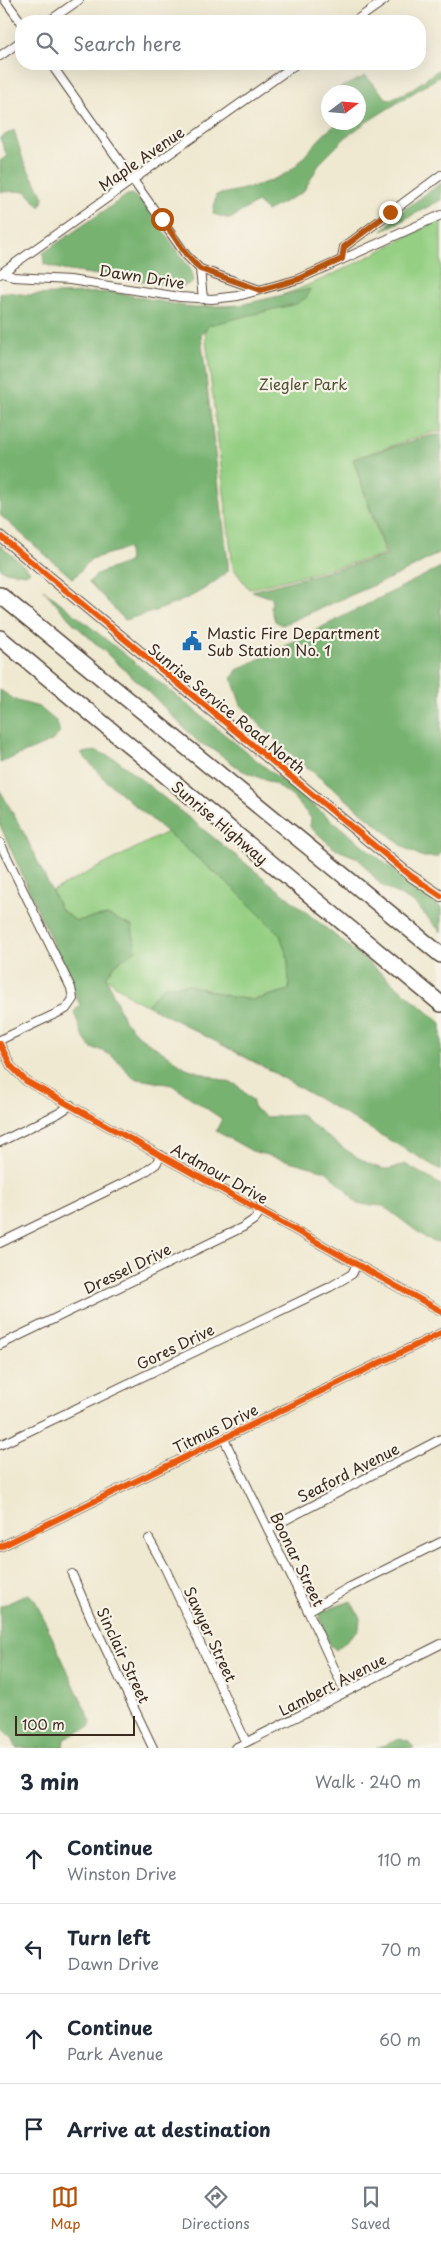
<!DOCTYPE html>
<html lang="en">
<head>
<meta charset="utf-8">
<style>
  body { margin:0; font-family:"Playpen Sans",sans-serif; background:#f2f2f3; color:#1f2937 }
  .compass { position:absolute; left:321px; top:85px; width:45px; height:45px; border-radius:50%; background:#fff; box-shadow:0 5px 20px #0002; rotate:74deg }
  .scale { position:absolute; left:15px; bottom:12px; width:120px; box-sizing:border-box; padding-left:5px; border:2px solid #3b2a1e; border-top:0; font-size:14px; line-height:18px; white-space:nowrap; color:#3b2a1e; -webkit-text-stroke:4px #f7f3e8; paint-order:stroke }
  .stop { position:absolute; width:15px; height:15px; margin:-11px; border:4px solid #b45309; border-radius:50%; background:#fff }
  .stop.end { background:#b45309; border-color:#fff; box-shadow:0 1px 5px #0008 }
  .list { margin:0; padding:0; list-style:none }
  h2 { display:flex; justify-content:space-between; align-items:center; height:65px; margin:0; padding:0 20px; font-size:21px }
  h2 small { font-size:16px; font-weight:400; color:#747a83 }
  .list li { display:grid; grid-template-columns:32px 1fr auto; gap:15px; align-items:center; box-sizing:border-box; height:90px; padding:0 20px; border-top:1px solid #e0e1e3 }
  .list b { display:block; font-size:19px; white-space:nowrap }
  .list p { margin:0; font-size:16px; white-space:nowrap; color:#747a83 }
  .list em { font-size:16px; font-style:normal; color:#747a83 }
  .icon { flex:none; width:28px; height:28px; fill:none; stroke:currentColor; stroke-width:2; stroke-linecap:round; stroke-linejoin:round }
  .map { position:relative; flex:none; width:441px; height:1748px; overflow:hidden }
  .search { position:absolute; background:#fff; box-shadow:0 5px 20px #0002; left:15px; right:15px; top:15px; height:55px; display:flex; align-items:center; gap:12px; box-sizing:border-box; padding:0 18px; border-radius:20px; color:#747a83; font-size:19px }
  .sheet { height:425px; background:#fff }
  nav { display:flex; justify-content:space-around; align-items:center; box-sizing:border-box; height:70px; border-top:1px solid #e0e1e3; background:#fff; font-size:14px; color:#747a83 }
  nav a { display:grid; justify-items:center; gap:2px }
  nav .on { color:#b45309 }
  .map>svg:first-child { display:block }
</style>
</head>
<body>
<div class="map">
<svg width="441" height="1748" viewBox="0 0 441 1748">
  <rect width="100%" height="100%" fill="#f7f3e8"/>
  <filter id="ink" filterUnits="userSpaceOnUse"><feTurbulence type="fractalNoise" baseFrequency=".02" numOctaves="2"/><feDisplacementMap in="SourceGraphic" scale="10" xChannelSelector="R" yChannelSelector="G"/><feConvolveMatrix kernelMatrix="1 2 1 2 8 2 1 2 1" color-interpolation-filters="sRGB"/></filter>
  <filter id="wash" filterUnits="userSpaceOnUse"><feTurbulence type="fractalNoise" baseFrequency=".0096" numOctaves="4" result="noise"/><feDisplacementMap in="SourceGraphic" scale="20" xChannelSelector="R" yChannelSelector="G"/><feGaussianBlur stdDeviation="1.12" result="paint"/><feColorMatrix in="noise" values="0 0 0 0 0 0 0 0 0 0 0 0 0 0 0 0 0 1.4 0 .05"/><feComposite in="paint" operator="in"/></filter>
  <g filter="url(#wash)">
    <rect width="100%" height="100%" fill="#efe9d1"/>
    <g fill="#94cf83" stroke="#687c50">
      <path d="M441,219V432H433L353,459L385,555L249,589L233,568L202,306C222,306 243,306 263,301C326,283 383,248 441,219Z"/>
      <polygon points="167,832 233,888 280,935 288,958 289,990 254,1000 231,997 189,985 165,986 147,1005 135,1000 105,977 116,964 136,950 107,915 76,921 60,909 52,891"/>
    </g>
    <g fill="#77b271" stroke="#596e48">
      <path d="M441,68V75L437,78L365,123L346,137L320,163L303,192L267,211L257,202L230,219L213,214L216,195C237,191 275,183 292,169C307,157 323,128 343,122C348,121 354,122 358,122V92H342L339,88L366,76L388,100L409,91Z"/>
      <polygon points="14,130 24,163 44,197 40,207 26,191 0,192 0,161 7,156 0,138"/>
      <polygon points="441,183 441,200 382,231 398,214"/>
      <polygon points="132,194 143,203 191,270 193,282 182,287 63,270 44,264 43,253 127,195"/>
      <path d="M310,289L307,297L296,304L209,325L201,335L228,563V571C197,599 163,609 125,620L89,582L99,573L129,562L128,548L91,559L73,579L0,515V294L8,292L27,295L113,292L194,308L235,306Z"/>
      <polygon points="432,435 441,435 441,552 400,574 282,625 275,621 271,608 272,598 252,591 387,556 353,459"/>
      <polygon points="0,545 30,571 26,574 4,571 0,568"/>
      <polygon points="441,567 441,851 437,857 423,857 405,848 279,744 241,705 232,679 237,670"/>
      <polygon points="43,589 441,908 441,932 414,903 381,885 358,858 335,849 310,827 311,818 293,797 275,784 241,770 216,751 198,742 149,692 72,622"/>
      <polygon points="0,690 17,701 39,707 57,722 60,733 52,741 0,763"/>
      <polygon points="97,751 117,760 368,962 441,1023 441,1170 271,1071 147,1005 164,986 189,985 231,997 254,1000 289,990 288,958 280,935 233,888 106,781 81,753"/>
      <path d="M0,790L26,837L60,909L76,921L107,915L132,926L136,950L116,964L106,977L124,1020L139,1036L186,1068L237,1085L252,1100L255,1109L266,1117L301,1115C316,1128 367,1170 387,1169C392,1169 400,1165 405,1164L441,1185V1243L426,1238L383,1206L357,1204L346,1190L326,1171L252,1151L216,1131L222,1119L172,1085L133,1078C120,1063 112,1051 91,1048L83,1037L74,1012L80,1005L0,825Z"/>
      <polygon points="28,1594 34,1598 91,1722 89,1727 64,1739 63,1748 16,1748 13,1739 0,1727 0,1607"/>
      <polygon points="351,1601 360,1618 359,1629 336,1650 329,1644 318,1613"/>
      <polygon points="400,1739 409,1742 414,1748 376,1748"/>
    </g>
  </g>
  <g filter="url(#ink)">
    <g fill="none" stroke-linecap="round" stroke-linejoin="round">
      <defs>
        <g id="minor">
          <polyline points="5,0 21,22"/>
          <polyline points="49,21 79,0"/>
          <polyline points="355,21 385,0"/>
          <polyline points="0,56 21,41"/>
          <polyline points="51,64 186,255 200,269 260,290"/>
          <polyline points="342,259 344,247 441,175"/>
          <polyline points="200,269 203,299"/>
          <polyline points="4,272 13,277 70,280 180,297 212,299 238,296 299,279 441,215"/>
          <polyline points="0,274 296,64"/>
          <polyline points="0,843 71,988 73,999 66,1009 0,1040"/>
          <polyline points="0,1044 11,1066 26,1081 441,1311"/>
          <polyline points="0,1142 59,1113 71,1105"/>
          <polyline points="0,1243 142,1174 156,1164 161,1155"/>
          <polyline points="0,1345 243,1227 255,1219 261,1210"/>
          <polyline points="224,1439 308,1611 345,1692"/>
          <polyline points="0,1445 330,1287 352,1274 357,1264"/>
          <polyline points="268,1529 441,1439"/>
          <polyline points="149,1539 165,1568 246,1742"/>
          <polyline points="0,1547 441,1333"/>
          <polyline points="72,1574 91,1618 153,1748"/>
          <polyline points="308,1611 348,1588 441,1542"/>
          <polyline points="235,1748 441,1644"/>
        </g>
        <polyline id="tertiary" points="0,536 411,876 441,896"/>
        <g id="motorway">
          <polyline points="0,595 441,955"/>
          <polyline points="0,638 441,1004"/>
        </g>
      </defs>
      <use href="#minor" stroke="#564739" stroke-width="10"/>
      <use href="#tertiary" stroke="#564739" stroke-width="12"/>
      <use href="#motorway" stroke="#564739" stroke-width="18"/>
      <use href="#minor" stroke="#fff" stroke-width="8"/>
      <use href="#tertiary" stroke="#fff" stroke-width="10"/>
      <use href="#motorway" stroke="#fff" stroke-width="15"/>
      <defs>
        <g id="cycleway">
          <polyline points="0,536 411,876 441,896"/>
          <polyline points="0,1044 11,1066 26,1081 441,1311"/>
          <polyline points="0,1547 441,1333"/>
        </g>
      </defs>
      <use href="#cycleway" stroke="#f7f3e8" stroke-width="9"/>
      <use href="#cycleway" stroke="#e8590c" stroke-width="6"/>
    </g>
  </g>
  <g fill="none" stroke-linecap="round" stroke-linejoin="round" filter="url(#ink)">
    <polyline stroke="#b45309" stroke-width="6" points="162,219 186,254 200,269 260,290 299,279 342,259 344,247 390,212"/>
  </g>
  <defs>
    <symbol id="civic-bare" viewBox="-9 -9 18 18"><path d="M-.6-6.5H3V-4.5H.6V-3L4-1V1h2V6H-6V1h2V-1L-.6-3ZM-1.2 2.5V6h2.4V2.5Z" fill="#1f6fb2" stroke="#f7f3e8" stroke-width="2.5" paint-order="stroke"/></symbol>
  </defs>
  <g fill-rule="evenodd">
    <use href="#civic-bare" x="178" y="627" width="28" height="28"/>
  </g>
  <g text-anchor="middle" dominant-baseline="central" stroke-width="4.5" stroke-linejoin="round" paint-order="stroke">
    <g font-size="15" fill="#3b2a1e" stroke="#f7f3e8">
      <text transform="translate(141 158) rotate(-35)">Maple Avenue</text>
      <text transform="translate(142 276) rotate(9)">Dawn Drive</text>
      <text transform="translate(227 708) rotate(39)">Sunrise Service Road North</text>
      <text transform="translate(220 822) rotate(40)">Sunrise Highway</text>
      <text transform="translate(220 1173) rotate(29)">Ardmour Drive</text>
      <text transform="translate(127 1268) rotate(-26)">Dressel Drive</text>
      <text transform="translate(175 1346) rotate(-26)">Gores Drive</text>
      <text transform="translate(215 1428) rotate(-26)">Titmus Drive</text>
      <text transform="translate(348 1472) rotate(-27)">Seaford Avenue</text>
      <text transform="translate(298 1559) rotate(64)">Boonar Street</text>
      <text transform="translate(211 1634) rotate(65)">Sawyer Street</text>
      <text transform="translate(124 1655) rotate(65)">Sinclair Street</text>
      <text transform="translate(332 1684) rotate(-27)">Lambert Avenue</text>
    </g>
    <g font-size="15" fill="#515337" stroke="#f7f3e8">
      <text x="303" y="383">Ziegler Park</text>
    </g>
    <g font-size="15" fill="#3b2a1e" stroke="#f7f3e8" text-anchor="start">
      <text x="207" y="632">Mastic Fire Department<tspan x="207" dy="17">Sub Station No. 1</tspan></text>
    </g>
  </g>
</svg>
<svg class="compass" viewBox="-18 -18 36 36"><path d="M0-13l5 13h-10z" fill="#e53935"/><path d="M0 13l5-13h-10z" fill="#747a83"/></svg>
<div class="scale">100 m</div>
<div class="stop" style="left:162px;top:219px"></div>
<div class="stop end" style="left:390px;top:212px"></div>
<div class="search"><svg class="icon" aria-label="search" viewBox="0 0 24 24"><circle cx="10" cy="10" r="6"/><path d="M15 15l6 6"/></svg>Search here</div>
</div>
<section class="sheet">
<h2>3 min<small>Walk · 240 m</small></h2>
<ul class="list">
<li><svg class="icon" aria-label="ahead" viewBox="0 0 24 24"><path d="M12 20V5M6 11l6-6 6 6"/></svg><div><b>Continue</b><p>Winston Drive</p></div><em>110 m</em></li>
<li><svg class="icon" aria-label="left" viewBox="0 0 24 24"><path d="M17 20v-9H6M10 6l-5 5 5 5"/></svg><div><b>Turn left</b><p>Dawn Drive</p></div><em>70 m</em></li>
<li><svg class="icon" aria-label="ahead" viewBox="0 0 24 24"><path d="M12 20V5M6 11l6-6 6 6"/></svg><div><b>Continue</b><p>Park Avenue</p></div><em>60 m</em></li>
<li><svg class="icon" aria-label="arrive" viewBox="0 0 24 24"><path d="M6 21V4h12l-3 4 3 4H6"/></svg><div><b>Arrive at destination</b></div></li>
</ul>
</section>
<nav>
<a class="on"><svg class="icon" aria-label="map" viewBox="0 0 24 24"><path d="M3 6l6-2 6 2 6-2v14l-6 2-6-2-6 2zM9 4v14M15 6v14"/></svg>Map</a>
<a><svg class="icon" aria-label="directions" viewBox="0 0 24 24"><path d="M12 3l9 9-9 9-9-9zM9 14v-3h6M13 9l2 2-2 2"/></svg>Directions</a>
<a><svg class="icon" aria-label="saved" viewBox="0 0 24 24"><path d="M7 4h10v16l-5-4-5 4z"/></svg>Saved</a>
</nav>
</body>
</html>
